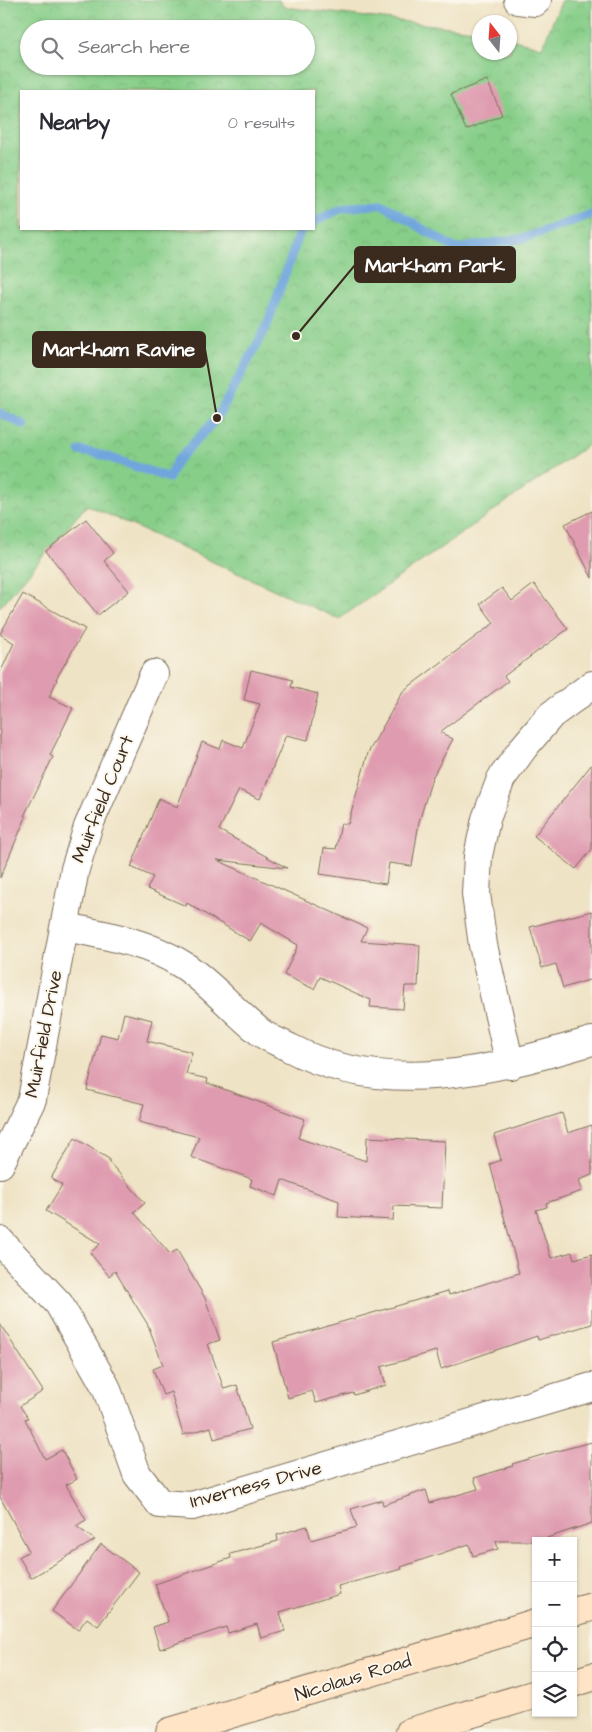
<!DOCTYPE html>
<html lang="en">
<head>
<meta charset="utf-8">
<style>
  body { margin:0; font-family:"Architects Daughter",sans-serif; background:#f2f2f3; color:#2b2b33 }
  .controls { position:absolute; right:15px; bottom:15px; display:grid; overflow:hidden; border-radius:0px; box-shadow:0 1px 4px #0004 }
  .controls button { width:45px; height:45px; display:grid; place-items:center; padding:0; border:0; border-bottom:1px solid #e1e1e2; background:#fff; color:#2b2b33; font:25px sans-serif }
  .compass { position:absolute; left:472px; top:15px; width:45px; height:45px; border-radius:50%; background:#fff; box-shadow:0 1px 4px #0004; rotate:343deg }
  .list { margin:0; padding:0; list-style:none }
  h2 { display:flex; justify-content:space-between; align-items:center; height:65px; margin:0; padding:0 20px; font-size:21px }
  h2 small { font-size:16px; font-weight:400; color:#7c7c81 }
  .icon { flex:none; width:28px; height:28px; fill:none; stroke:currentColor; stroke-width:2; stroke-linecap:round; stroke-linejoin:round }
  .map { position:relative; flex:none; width:592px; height:1732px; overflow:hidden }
  .search { position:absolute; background:#fff; box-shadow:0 1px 4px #0004; left:20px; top:20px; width:295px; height:55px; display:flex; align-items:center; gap:12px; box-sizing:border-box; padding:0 18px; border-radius:28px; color:#7c7c81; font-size:19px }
  .panel { position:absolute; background:#fff; box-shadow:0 1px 4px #0004; left:20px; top:90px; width:295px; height:140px; border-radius:0px }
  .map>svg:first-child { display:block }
</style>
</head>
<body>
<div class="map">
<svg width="592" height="1732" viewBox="0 0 592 1732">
  <defs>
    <pattern id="park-crowns" width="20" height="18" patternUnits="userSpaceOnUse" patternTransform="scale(1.25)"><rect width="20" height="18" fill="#87ce89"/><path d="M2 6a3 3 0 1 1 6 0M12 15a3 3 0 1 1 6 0" fill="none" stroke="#75b176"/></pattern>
  </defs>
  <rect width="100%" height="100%" fill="#fbf7ec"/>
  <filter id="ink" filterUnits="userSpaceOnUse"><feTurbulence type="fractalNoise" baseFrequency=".02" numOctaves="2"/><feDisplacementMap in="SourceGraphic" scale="10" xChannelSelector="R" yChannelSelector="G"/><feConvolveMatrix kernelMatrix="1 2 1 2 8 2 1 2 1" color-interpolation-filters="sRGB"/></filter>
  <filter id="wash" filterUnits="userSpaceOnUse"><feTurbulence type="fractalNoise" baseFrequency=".0096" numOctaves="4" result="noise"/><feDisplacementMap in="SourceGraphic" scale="20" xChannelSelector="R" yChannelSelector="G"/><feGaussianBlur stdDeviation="1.12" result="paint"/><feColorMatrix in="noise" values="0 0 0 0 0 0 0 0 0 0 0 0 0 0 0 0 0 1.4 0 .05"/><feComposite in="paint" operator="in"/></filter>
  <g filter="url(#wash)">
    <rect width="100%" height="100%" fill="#efe3c5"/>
    <path fill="url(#park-crowns)" stroke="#617c54" fill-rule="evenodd" d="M0,0H279L284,7L474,30L479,31L480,52H510V39L542,47L562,0H592V442L339,619L87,505L0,607ZM29,29H306V66H29ZM21,91H314V229H21Z"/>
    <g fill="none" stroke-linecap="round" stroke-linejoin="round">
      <g stroke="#6fa5dd" stroke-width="9">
        <polyline points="314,222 342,208 382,204 456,249 525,238 592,214"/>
        <polyline points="0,413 24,425"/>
        <polyline points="80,451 99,454 169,478 176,462 217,418 266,328 301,229"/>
      </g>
    </g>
    <g id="blocks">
      <g fill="#df9cb0">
        <polygon points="487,80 502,115 466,130 451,94"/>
        <polygon points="592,511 592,578 565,524"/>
        <polygon points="86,519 113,553 104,561 129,591 98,615 46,551"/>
        <polygon points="534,584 568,629 504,676 508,681 440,732 453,739 432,778 419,822 412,866 389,863 386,884 320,874 324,848 336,849 341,823 348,824 368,753 403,691 494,623 480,604 502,588 512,601"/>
        <polygon points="23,594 85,629 56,679 57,680 49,697 73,708 50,755 53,757 24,816 26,817 0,878 0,673 14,643 0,634"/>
        <polygon points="251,670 293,680 291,687 318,694 308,740 286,735 260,799 239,790 219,830 287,868 217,860 367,928 361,941 420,945 418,986 405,986 403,1009 370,1007 371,1000 320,977 314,989 284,975 298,945 261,923 250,941 187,903 186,906 147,889 153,877 131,867 159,798 177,807 202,742 220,749 223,740 243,748 260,704 244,700"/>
        <polygon points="592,764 592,849 576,869 534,836"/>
        <polygon points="592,911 592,979 563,988 556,964 542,968 530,927"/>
        <polygon points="124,1013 152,1020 147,1041 192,1052 186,1074 208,1079 207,1083 305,1119 298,1138 366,1161 367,1137 445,1141 442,1208 394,1206 393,1220 338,1217 339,1201 282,1180 277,1196 250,1186 252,1179 191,1157 199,1137 139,1122 144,1104 87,1090 101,1034 118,1038"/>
        <polygon points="562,1113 568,1133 592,1125 592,1175 579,1180 582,1191 546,1203 547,1207 536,1210 551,1258 572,1252 574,1259 592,1254 592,1324 538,1340 537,1336 441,1369 436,1351 381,1367 386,1385 354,1395 353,1393 316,1403 312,1391 288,1398 273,1342 448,1291 449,1295 519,1273 490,1164 501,1160 494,1135"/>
        <polygon points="75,1138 109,1159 109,1162 145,1203 134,1212 170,1254 177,1250 205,1298 220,1340 208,1344 224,1389 237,1385 250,1429 214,1439 211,1427 183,1435 171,1392 163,1395 153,1369 163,1365 148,1325 115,1271 109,1276 90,1253 100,1244 46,1211 62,1185 51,1178"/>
        <polygon points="0,1324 43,1391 20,1406 28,1418 25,1419 45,1459 62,1450 77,1479 66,1485 86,1520 76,1526 95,1540 31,1578 19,1557 29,1551 0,1497"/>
        <polygon points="592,1442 592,1523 538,1541 496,1541 498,1549 473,1556 469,1544 401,1567 402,1569 338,1586 340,1594 280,1612 285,1631 261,1638 257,1624 228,1633 226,1627 160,1649 153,1627 168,1622 155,1584 231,1558 230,1554 278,1541 277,1535 307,1526 311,1540 357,1527 351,1509 382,1500 383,1505 426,1490 430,1503 478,1489 474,1478 513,1466 512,1464 542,1455"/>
        <polygon points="101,1544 139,1572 98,1626 87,1618 78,1630 52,1611"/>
      </g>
    </g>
  </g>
  <g filter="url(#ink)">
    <use href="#blocks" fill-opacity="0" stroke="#7a6b58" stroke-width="1"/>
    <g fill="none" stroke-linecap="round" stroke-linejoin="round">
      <defs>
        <g id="minor">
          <polyline points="518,0 535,2 537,0"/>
          <path d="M65,927C105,935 147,942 183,965C212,984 233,1011 260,1032C269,1039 281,1043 290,1048C387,1099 493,1070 592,1041"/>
          <polyline points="510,1065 483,945 476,894 478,856 486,819 501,779 524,747 551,715 592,685"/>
          <polyline points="0,1164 32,1099 75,869 88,827 154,674"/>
          <polyline points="0,1241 59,1304 106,1387 137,1474 160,1504 192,1506 592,1387"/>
        </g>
        <g id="secondary">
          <polyline points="573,1612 592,1607"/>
          <polyline points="573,1683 592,1677"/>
          <polyline points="170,1732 536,1623"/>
          <polyline points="410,1732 536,1694"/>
        </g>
      </defs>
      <use href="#minor" stroke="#7a6b58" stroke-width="30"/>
      <use href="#secondary" stroke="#7a6b58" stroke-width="30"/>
      <use href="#minor" stroke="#fff" stroke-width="28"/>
      <use href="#secondary" stroke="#ffe4c6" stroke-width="28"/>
    </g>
  </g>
  <g text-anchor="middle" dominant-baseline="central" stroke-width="4" stroke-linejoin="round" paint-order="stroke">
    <g font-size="19" fill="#3b2a1e" stroke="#fbf7ec">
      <text transform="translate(103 799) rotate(-68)">Muirfield Court</text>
      <text transform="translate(44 1034) rotate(-79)">Muirfield Drive</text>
      <text transform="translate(256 1485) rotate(-15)">Inverness Drive</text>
      <text transform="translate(353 1678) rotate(-17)">Nicolaus Road</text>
    </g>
  </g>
  <path fill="none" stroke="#3b2a1e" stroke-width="2" d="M296 336L355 265M217 418L205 349"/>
  <g fill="#3b2a1e" stroke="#fbf7ec" stroke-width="2">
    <circle cx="296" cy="336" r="5"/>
    <circle cx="217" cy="418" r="5"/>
  </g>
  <g fill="#3b2a1e" stroke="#3b2a1e" stroke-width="2">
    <rect x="355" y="247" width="160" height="35" rx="5"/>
    <rect x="33" y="332" width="172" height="35" rx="5"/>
  </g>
  <g font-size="20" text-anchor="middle" font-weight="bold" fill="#fff">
    <text x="435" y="272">Markham Park</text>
    <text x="119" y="356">Markham Ravine</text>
  </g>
</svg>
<div class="controls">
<button>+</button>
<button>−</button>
<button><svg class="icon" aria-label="locate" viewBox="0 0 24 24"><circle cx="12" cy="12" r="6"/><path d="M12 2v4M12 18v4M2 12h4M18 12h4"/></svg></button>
<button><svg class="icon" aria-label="layers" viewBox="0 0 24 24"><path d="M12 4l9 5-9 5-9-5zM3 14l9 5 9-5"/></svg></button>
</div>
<svg class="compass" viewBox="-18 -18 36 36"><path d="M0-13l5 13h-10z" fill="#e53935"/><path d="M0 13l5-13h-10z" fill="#7c7c81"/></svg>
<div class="search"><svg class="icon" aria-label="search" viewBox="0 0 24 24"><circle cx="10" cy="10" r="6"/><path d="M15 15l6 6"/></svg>Search here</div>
<section class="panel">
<h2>Nearby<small>0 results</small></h2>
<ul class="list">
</ul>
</section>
</div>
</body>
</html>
